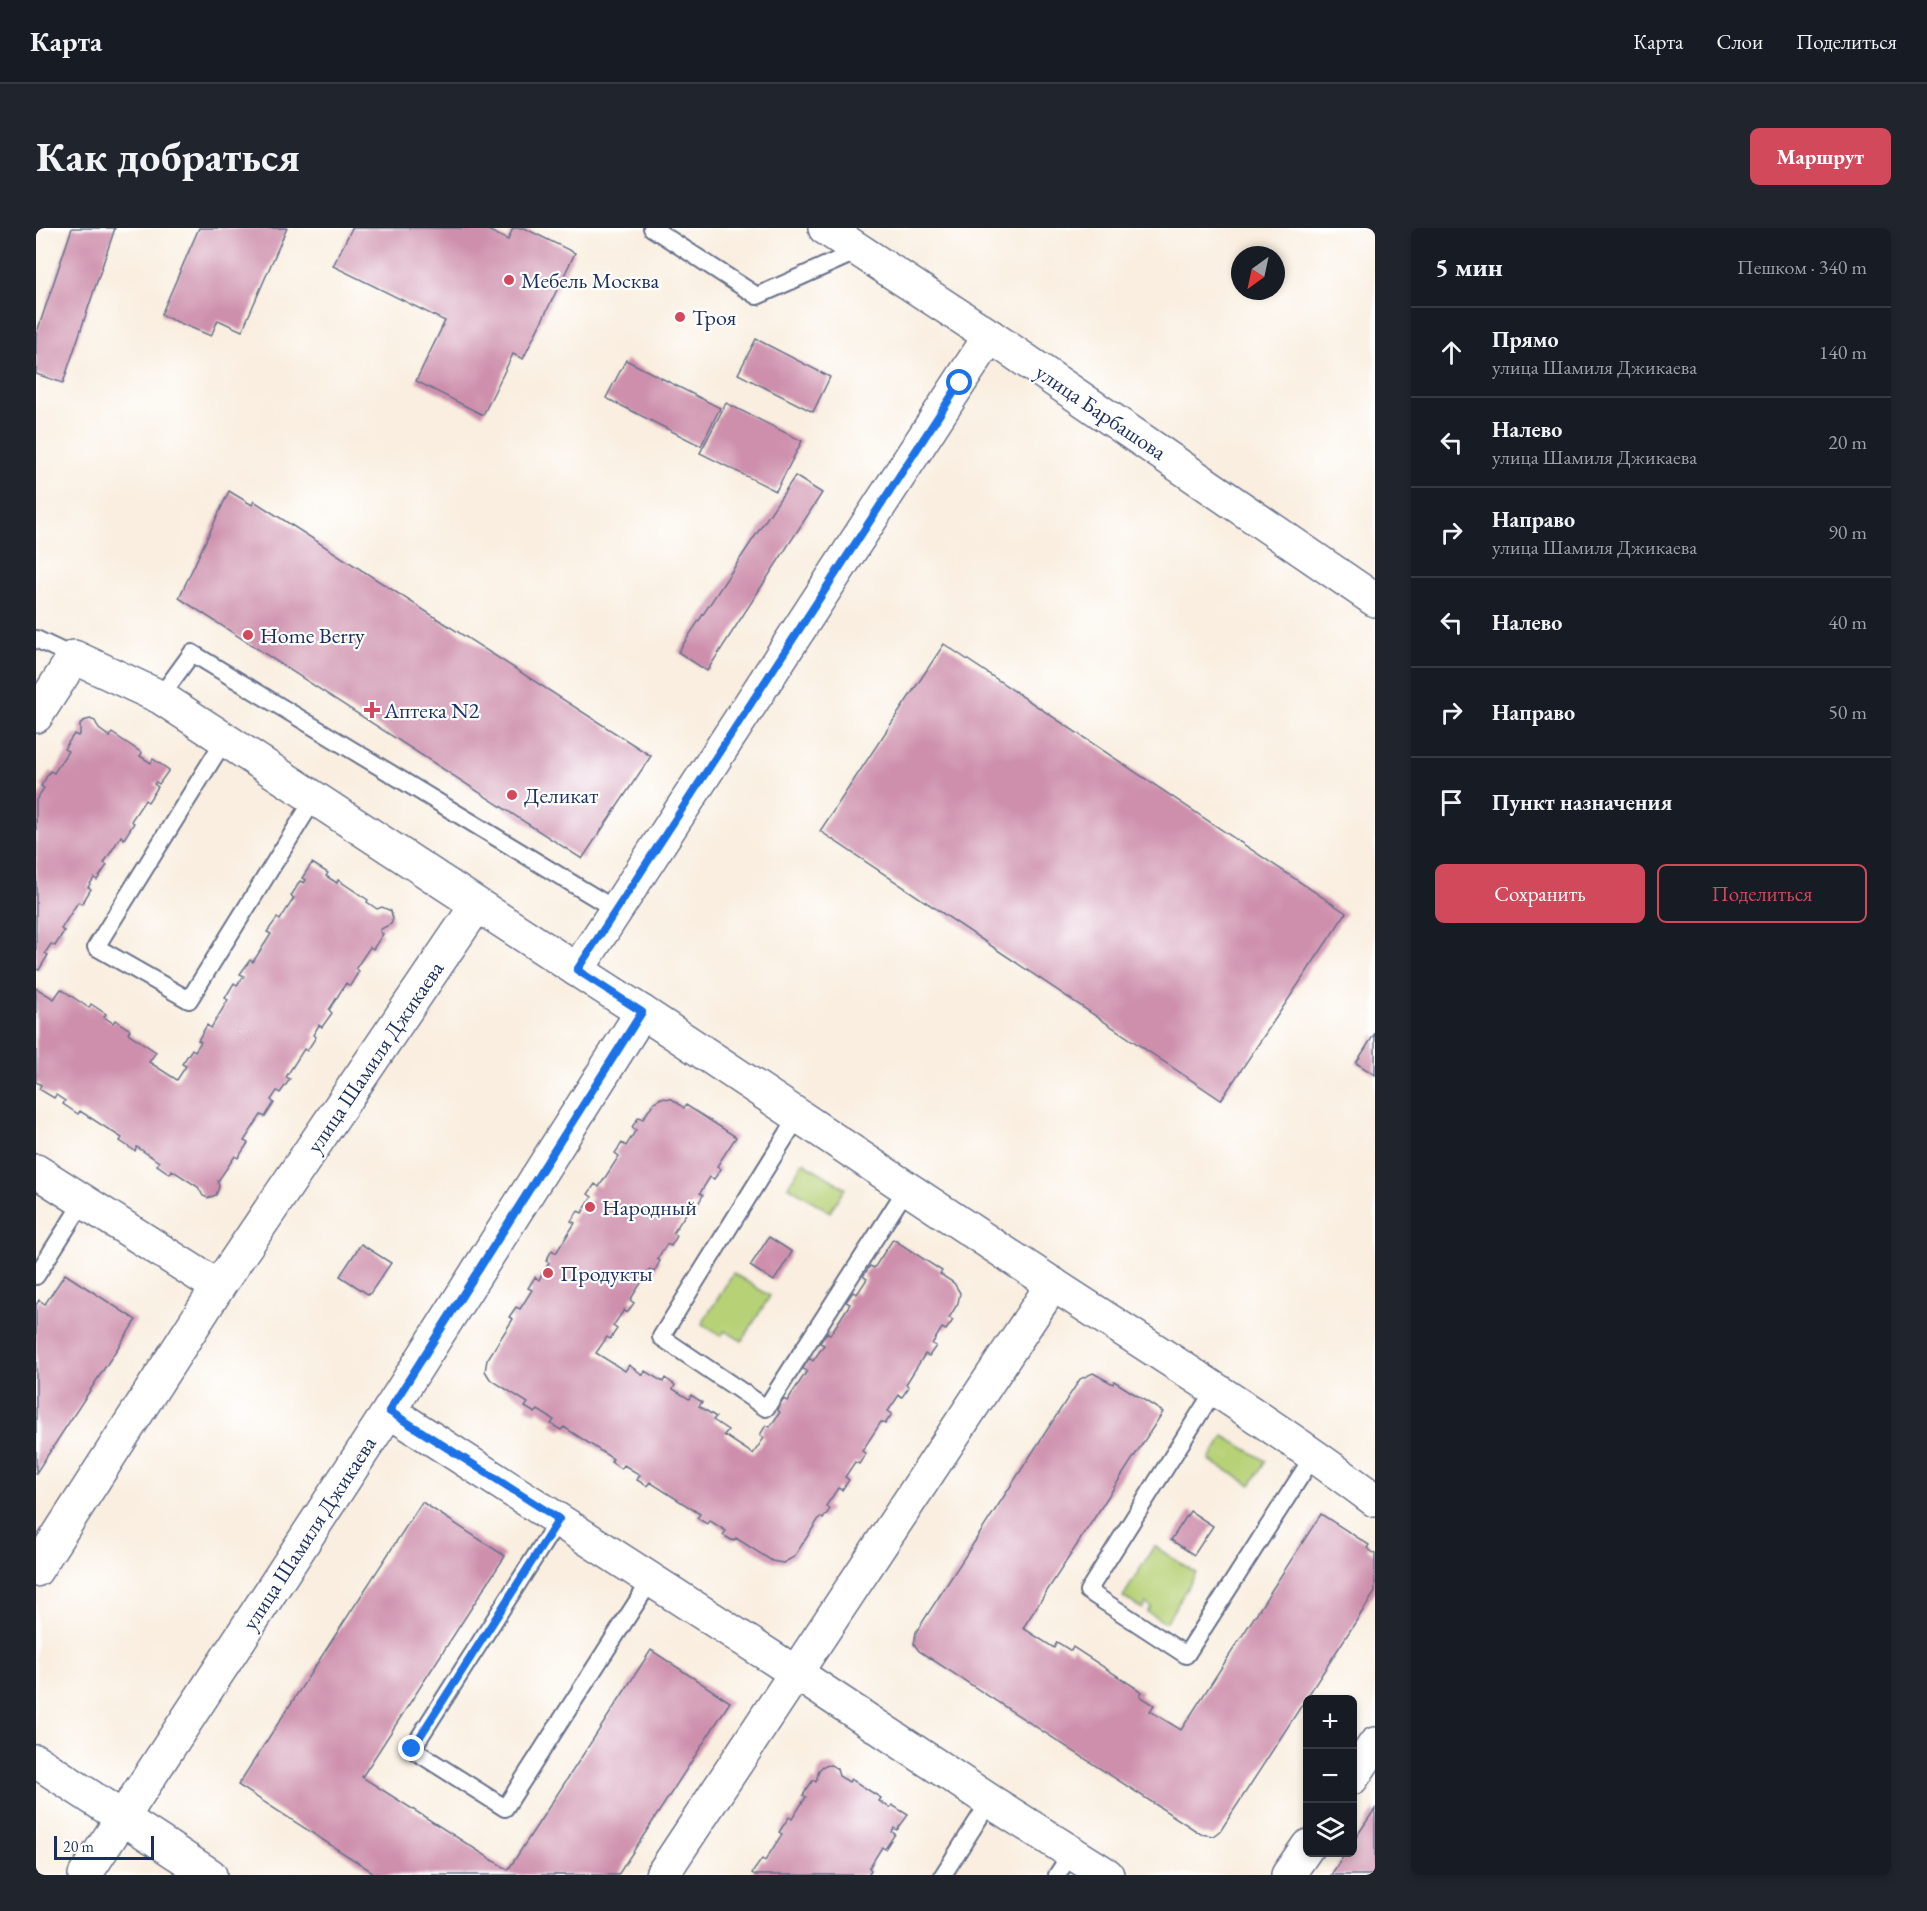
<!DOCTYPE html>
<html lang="ru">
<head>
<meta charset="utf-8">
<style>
  body { margin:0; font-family:"EB Garamond",serif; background:#20242c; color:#f1f3f6 }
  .controls { position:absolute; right:18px; bottom:18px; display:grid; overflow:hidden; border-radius:9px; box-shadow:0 3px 9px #0003 }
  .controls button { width:54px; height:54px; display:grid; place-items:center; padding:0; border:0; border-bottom:2px solid #363941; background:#171b24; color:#f1f3f6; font:30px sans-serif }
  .compass { position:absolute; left:1195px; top:18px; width:54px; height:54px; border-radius:50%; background:#171b24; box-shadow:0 3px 9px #0003; rotate:213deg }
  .scale { position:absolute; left:18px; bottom:15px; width:100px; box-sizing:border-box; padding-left:6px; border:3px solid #1b2f5e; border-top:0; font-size:16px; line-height:21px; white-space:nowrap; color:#1b2f5e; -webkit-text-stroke:4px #fff; paint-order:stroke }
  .stop { position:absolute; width:18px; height:18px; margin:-14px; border:4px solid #1a73e8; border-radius:50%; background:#fff }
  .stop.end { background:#1a73e8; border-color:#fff; box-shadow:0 2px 6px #0008 }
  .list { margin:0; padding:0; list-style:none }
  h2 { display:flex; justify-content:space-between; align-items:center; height:78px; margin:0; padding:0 24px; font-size:26px }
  h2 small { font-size:20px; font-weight:400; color:#9ea1a6 }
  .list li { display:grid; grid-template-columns:39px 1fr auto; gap:18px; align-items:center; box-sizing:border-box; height:90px; padding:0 24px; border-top:2px solid #363941 }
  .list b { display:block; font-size:22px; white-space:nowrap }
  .list p { margin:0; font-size:20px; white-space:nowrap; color:#9ea1a6 }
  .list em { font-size:20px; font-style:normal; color:#9ea1a6 }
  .actions { display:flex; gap:12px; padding:18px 24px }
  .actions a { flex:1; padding:14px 0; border:2px solid #d1495b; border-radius:9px; text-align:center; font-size:21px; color:#d1495b }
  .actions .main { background:#d1495b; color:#fff }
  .icon { flex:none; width:33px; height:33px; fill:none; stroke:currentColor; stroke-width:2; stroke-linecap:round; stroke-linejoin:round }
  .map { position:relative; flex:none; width:1339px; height:1647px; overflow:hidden; border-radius:9px }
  header { display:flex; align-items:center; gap:36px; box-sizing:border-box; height:84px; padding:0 30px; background:#171b24; border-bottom:2px solid #363941 }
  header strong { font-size:28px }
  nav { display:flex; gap:33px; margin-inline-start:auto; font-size:21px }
  .intro { display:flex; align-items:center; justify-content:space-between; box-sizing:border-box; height:144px; padding:0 36px }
  h1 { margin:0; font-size:42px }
  .button { padding:15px 27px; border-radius:9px; background:#d1495b; color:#fff; font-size:21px; font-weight:700 }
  main { display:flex; gap:36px; padding:0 36px }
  aside { flex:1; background:#171b24; border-radius:9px; box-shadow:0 3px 9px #0003 }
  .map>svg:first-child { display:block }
</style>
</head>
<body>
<header>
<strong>Карта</strong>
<nav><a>Карта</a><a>Слои</a><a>Поделиться</a></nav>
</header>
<div class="intro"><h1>Как добраться</h1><a class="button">Маршрут</a></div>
<main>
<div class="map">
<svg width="1339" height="1647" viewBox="0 0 1339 1647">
  <rect width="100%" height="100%" fill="#fff"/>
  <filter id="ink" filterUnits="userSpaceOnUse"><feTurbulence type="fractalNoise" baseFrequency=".0167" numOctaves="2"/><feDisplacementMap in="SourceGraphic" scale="12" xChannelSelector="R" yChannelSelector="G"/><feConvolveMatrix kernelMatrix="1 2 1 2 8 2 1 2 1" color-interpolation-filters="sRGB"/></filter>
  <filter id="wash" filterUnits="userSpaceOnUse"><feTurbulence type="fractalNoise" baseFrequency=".008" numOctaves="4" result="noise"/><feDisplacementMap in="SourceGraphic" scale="24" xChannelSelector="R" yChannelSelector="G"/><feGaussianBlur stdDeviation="1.35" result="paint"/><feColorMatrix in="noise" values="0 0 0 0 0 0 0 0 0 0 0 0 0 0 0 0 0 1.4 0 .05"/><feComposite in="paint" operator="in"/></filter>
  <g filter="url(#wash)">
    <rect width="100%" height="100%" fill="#f9eedf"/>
    <g fill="#b7d177" stroke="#69806a" stroke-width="1.5">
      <polygon points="767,934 809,960 794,984 752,958"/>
      <polygon points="697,1045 734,1068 706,1113 689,1103 685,1108 666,1096"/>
      <polygon points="1188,1208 1230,1233 1215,1257 1173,1232"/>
      <polygon points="1118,1318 1160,1345 1131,1393 1128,1394 1111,1384 1115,1379 1110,1375 1106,1381 1087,1369"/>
    </g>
    <g id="blocks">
      <g fill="#ce8fac">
        <polygon points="36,0 79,0 27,155 0,146 0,107"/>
        <polygon points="163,0 251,0 206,103 182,92 175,108 125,87"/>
        <polygon points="316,0 448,0 472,12 477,0 488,0 539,25 487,131 477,126 447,187 380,153 409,93 297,38"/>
        <polygon points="720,111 794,149 777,184 702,146"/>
        <polygon points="590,132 684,180 665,218 570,170"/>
        <polygon points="690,175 766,213 740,263 664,225"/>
        <polygon points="759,248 786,265 671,443 642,424"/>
        <polygon points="193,263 216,277 218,273 615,528 546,631 143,370"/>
        <polygon points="908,416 1310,685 1185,872 784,603"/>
        <polygon points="54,491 59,493 63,501 74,509 76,505 106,525 104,528 115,535 117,531 133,542 123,556 120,554 118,556 122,559 112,574 109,572 95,593 98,595 88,611 85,608 68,635 71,637 61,652 58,650 52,659 55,661 46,676 42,674 25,701 28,703 19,718 15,716 9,725 12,727 3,742 0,741 0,572 8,560 5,558 14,543 18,545 32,523 28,521 38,506 42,508 44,505 44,497 47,493"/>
        <polygon points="276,635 292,645 290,648 301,655 302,652 332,672 331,674 341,681 346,679 355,683 357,691 355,696 345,701 344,704 347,706 337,721 334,719 320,740 323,743 314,758 310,755 293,782 296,785 286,799 283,797 277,807 280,809 271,823 268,821 250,849 254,851 244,865 241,863 235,872 238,875 229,889 225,887 208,913 212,915 202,930 199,928 182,953 183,959 180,967 172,970 167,968 162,959 136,942 134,946 121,937 123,934 101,919 99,923 84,913 86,910 44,883 42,886 27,876 29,873 20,867 18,870 3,861 5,857 0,854 0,760 18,771 25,761 53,780 55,776 70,786 68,789 77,795 79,792 94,802 92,805 120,824 113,834 141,852 150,838 146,836 156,821 159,823 165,814 162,812 171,797 175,800 192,772 189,770 198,755 201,757 208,748 204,746 214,732 217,734 235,706 231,704 241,690 244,692 258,670 255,668 264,653 268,655 270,652 266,650"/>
        <polygon points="1339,805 1339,847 1320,835"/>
        <polygon points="625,870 636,871 648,880 650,877 700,909 681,938 685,941 678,951 674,949 664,965 667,967 661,978 657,975 637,1005 641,1008 635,1018 631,1016 621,1031 624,1033 618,1044 614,1041 594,1072 598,1075 591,1085 588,1082 577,1098 581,1101 574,1111 571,1109 560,1125 589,1143 593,1137 607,1147 609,1143 627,1154 629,1150 639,1157 637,1161 653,1171 655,1167 666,1174 663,1178 680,1189 677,1192 692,1202 688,1207 717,1226 728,1210 724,1207 730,1197 734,1199 744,1184 741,1181 747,1171 751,1173 771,1143 767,1141 773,1130 777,1133 788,1117 784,1115 791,1104 794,1107 814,1076 810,1074 817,1064 821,1066 831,1051 827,1048 834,1038 838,1040 857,1011 906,1043 904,1046 918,1055 924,1065 922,1075 913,1090 917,1092 910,1102 906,1100 896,1116 900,1118 893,1128 889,1126 870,1156 873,1159 866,1169 863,1167 852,1183 856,1186 849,1196 845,1194 826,1223 830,1226 823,1236 819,1234 809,1249 813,1252 806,1262 802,1260 790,1278 794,1281 787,1291 784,1289 758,1329 747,1335 736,1333 700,1310 697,1313 687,1307 690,1303 673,1292 671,1296 661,1290 664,1286 614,1254 611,1258 601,1252 604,1247 588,1237 585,1241 575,1234 577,1231 528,1199 525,1202 515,1196 518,1192 502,1182 499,1185 489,1179 492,1175 454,1151 449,1143 451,1132 477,1091 473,1089 480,1079 484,1081 496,1062 492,1060 499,1049 503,1052 513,1035 510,1033 516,1022 520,1025 539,995 535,993 542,983 546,985 556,969 552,966 559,956 563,959 583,928 579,925 586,915 590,918 600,902 596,899 603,889 607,891 618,874"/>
        <polygon points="733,1009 756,1024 738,1053 714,1038"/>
        <polygon points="325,1016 355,1035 333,1067 304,1048"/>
        <polygon points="29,1046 100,1092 0,1245 0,1077 3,1072 9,1076"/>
        <polygon points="1057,1145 1077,1156 1078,1153 1127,1184 987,1400 1018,1420 1021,1414 1035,1423 1037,1419 1106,1464 1104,1468 1118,1477 1114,1483 1145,1502 1285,1286 1333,1317 1331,1320 1339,1326 1339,1364 1185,1602 1177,1608 1165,1606 883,1423 878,1416 880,1404 1044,1151"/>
        <polygon points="386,1274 469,1328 326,1549 472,1642 615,1422 694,1474 582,1647 341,1647 202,1557"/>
        <polygon points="1154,1283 1177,1298 1158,1327 1135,1312"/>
        <polygon points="795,1537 801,1541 803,1548 813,1554 815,1551 845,1570 843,1573 854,1580 856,1577 872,1587 861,1602 858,1600 856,1604 859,1606 849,1621 846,1619 833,1640 835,1642 832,1647 719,1647 716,1645 726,1631 729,1633 746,1606 743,1604 753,1589 756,1591 770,1569 767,1567 777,1552 780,1554 783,1542 787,1538"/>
        <polygon points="1339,1581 1339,1647 1295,1647 1310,1624 1316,1624 1316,1615"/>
      </g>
    </g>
  </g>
  <g filter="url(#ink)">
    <use href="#blocks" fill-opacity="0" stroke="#69728b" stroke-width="1.5"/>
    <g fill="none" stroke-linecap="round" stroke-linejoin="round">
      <defs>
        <g id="lane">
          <polyline points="616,0 721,68 822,23"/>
          <polyline points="0,411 38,429"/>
          <polyline points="124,469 156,425 580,682"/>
          <polyline points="189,511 60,719 153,772 278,571"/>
          <polyline points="763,887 625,1109 730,1180 871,960"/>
          <polyline points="0,1048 47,974"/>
          <polyline points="1179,1161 1052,1363 1150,1427 1278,1227"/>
          <polyline points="523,1291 376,1521 469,1580 615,1352"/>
          <polyline points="907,1647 954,1573"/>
          <polyline points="1021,1647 1036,1624"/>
        </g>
        <g id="street">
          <polyline points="0,488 38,429 124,469 541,742"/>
          <path d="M606,784C743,874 878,966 1015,1055C1124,1126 1235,1194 1339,1272"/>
          <polyline points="0,943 182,1059"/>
          <polyline points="353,1183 760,1445 954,1573 1071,1647"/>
          <polyline points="0,1342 182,1059 441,677"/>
          <polyline points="0,1533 174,1647"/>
          <polyline points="1316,1550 1339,1516"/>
          <polyline points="49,1647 353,1183 606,784 541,742 954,108"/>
          <polyline points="626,1647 1017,1056"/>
          <polyline points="1252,1647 1272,1618"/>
        </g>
        <polyline id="primary" points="789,0 954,108 1339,372"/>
      </defs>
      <use href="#lane" stroke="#69728b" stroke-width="20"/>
      <use href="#street" stroke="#69728b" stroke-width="36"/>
      <use href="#primary" stroke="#69728b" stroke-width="36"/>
      <use href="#lane" stroke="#fff" stroke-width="16"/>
      <use href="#street" stroke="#fff" stroke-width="33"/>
      <use href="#primary" stroke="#fff" stroke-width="33"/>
    </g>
  </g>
  <g fill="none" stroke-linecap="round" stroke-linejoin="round" filter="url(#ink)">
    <polyline stroke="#1a73e8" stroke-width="8" points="376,1521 523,1291 353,1183 606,784 541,742 924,155"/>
  </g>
  <g fill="#d1495b" stroke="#fff" stroke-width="2">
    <circle cx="473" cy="52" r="6"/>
    <circle cx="644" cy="89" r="6"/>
    <circle cx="212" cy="407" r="6"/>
    <path d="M333 473h6v6h6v6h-6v6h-6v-6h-6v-6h6z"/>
    <circle cx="476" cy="567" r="6"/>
    <circle cx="554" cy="979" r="6"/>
    <circle cx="512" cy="1045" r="6"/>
  </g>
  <g text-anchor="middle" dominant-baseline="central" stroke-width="4.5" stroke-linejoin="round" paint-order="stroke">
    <g font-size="22" fill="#1b2f5e" stroke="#fff" text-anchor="start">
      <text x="485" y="52">Мебель Москва</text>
      <text x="656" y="89">Троя</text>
      <text x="224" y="407">Home Berry</text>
      <text x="348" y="482">Аптека N2</text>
      <text x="488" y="567">Деликат</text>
      <text x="566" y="979">Народный</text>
      <text x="524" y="1045">Продукты</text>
    </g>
    <g font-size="22" fill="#1b2f5e" stroke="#fff">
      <text transform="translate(1065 184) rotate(34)">улица Барбашова</text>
      <text transform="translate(339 829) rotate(-56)">улица Шамиля Джикаева</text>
      <text transform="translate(273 1305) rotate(-57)">улица Шамиля Джикаева</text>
    </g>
  </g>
</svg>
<div class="controls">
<button>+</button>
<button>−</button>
<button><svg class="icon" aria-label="layers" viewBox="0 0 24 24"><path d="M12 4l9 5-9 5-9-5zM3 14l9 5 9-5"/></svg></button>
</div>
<svg class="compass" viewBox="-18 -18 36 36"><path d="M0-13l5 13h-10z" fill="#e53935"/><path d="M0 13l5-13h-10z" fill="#9ea1a6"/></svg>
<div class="scale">20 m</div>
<div class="stop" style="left:924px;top:155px"></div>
<div class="stop end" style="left:376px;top:1521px"></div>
</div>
<aside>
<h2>5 мин<small>Пешком · 340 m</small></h2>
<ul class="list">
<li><svg class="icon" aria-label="ahead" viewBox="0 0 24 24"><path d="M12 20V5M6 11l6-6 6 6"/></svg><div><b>Прямо</b><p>улица Шамиля Джикаева</p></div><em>140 m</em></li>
<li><svg class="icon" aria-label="left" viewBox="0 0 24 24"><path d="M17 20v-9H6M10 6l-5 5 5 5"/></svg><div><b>Налево</b><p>улица Шамиля Джикаева</p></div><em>20 m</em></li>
<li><svg class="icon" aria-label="right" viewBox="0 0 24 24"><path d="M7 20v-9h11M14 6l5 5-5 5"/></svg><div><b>Направо</b><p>улица Шамиля Джикаева</p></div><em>90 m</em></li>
<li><svg class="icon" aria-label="left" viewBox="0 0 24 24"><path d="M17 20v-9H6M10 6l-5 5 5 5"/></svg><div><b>Налево</b></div><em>40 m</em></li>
<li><svg class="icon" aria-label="right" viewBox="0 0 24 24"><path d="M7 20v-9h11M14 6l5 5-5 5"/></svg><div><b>Направо</b></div><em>50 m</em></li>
<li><svg class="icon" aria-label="arrive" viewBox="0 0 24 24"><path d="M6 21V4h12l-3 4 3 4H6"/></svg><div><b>Пункт назначения</b></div></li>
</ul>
<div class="actions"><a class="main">Сохранить</a><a>Поделиться</a></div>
</aside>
</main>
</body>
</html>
